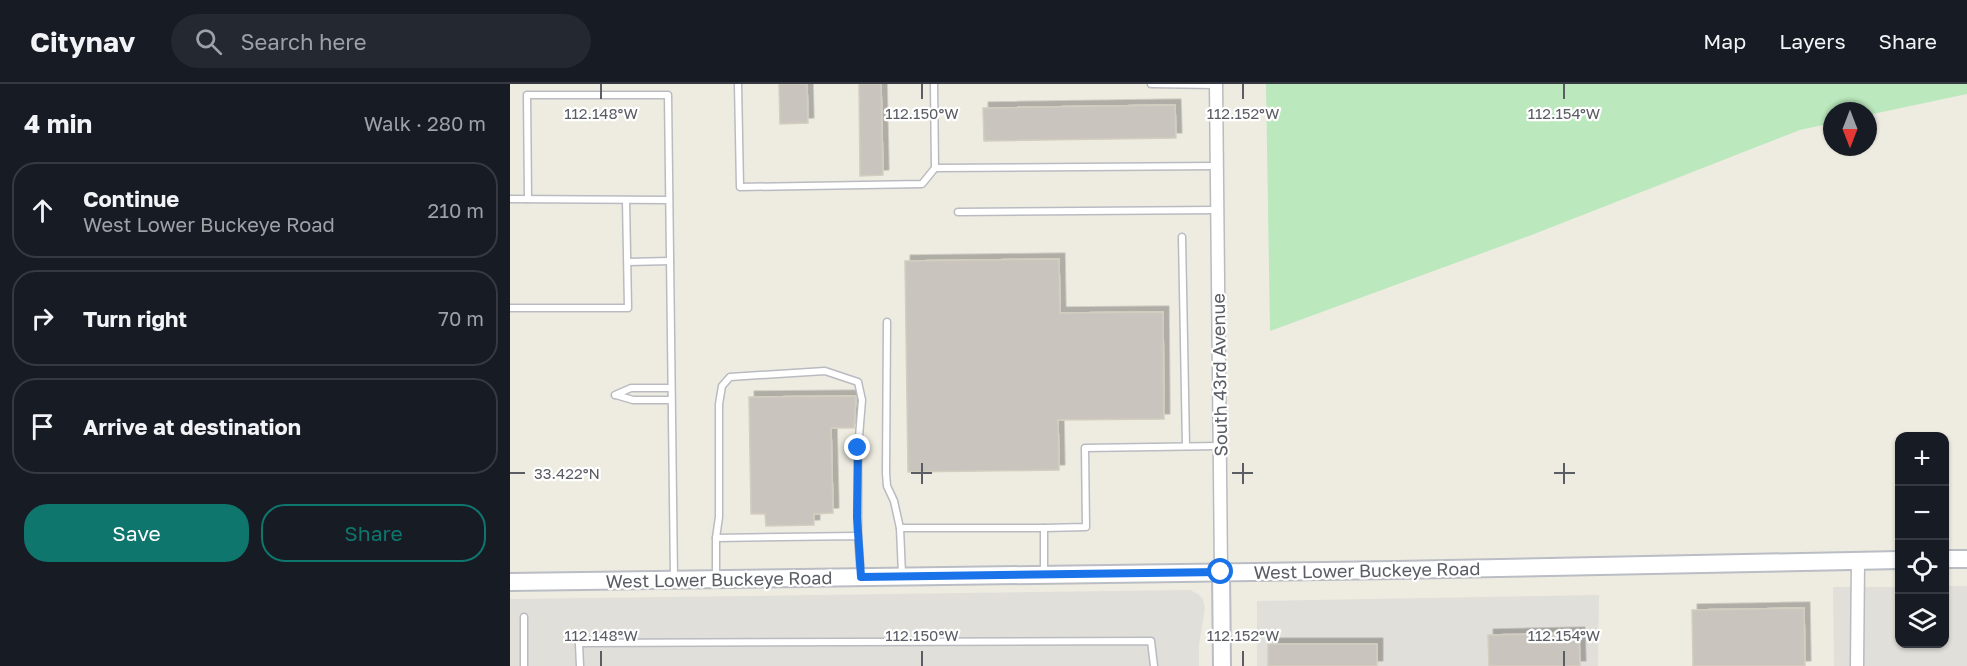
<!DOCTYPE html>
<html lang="en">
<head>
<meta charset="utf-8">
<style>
  body { margin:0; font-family:"Golos Text",sans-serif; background:#242831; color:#f1f3f6 }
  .controls { position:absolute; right:18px; bottom:18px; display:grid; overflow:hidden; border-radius:12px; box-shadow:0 2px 4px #0004 }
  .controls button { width:54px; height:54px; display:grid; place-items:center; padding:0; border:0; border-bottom:2px solid #363941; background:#171b24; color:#f1f3f6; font:30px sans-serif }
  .compass { position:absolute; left:1313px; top:18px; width:54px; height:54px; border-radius:50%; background:#171b24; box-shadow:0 2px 4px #0004; rotate:180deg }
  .stop { position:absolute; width:18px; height:18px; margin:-14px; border:4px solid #1a73e8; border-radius:50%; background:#fff }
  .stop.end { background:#1a73e8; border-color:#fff; box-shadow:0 2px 6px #0008 }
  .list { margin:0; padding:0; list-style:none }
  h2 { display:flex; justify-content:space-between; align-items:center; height:78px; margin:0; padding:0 24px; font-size:26px }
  h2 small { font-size:20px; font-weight:400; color:#9ea1a6 }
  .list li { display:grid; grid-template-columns:39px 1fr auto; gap:18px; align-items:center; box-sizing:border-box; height:96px; margin:0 12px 12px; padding:0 12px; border:2px solid #363941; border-radius:24px }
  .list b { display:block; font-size:22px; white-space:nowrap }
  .list p { margin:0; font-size:20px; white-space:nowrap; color:#9ea1a6 }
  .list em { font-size:20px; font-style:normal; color:#9ea1a6 }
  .actions { display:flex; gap:12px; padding:18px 24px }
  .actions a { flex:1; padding:14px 0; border:2px solid #0f766e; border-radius:24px; text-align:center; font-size:21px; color:#0f766e }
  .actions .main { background:#0f766e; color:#fff }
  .icon { flex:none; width:33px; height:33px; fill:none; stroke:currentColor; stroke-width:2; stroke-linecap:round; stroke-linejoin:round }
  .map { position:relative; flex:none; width:1457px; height:582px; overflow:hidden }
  header { display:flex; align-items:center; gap:36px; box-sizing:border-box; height:84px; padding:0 30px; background:#171b24; border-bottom:2px solid #363941 }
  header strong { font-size:28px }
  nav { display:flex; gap:33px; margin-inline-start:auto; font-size:21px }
  .search { width:420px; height:54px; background:#242831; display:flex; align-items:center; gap:15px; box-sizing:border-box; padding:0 21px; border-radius:33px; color:#9ea1a6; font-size:22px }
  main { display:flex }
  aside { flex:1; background:#171b24 }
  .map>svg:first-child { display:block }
</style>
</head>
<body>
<header>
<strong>Citynav</strong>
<div class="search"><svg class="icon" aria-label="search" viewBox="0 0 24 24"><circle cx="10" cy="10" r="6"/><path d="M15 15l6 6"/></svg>Search here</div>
<nav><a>Map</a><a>Layers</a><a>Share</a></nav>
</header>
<main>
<aside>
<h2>4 min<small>Walk · 280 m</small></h2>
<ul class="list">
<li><svg class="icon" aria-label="ahead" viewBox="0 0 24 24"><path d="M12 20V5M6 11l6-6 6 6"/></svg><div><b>Continue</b><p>West Lower Buckeye Road</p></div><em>210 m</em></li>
<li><svg class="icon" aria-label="right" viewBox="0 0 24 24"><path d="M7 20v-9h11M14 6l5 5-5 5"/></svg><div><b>Turn right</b></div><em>70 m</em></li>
<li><svg class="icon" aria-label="arrive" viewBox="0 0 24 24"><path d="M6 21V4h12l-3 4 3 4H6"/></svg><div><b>Arrive at destination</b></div></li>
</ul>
<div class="actions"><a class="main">Save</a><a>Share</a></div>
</aside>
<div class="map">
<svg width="1457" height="582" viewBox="0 0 1457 582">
  <defs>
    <filter id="shadow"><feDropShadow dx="5.5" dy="-5.5" stdDeviation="0" flood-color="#0004"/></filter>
  </defs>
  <rect width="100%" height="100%" fill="#eeece1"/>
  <g fill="#e1dfd9">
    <polygon points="1435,502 1457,502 1457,582 1324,582 1323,503 1389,503 1390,560 1434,560"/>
    <polygon points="680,506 688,510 693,515 695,524 689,561 689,582 0,582 0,515"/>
    <polygon points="1089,511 1088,582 747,582 747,517"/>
  </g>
  <polygon fill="#bbe8bd" points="756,0 1457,0 1457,10 1358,31 1358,27 1322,27 1322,39 1290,46 1019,152 760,247"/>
  <g fill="#c9c5be" stroke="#d3cebf" stroke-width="1.5" filter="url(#shadow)">
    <polygon points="269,0 297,0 298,39 270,40"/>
    <polygon points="349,0 371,0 373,91 350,92"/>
    <polygon points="665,21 666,54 474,57 473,24"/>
    <polygon points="549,175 550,229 653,228 654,335 548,336 549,386 398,388 395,177"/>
    <polygon points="346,312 344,344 321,344 323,429 304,430 304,441 256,442 255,430 241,430 239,313"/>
    <polygon points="1294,524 1295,582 1183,582 1182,526"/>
    <polygon points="1069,549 1070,582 979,582 978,551"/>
    <rect x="758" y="560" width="109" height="22"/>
  </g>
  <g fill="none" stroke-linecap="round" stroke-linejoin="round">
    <defs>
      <g id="lane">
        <polyline points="228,0 230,103 412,100 425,84"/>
        <polyline points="424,0 425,84 707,82"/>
        <polyline points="641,0 706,1"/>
        <polyline points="0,115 159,116"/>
        <polyline points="18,115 17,11 158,11 164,495"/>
        <polyline points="448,128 707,126"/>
        <polyline points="672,153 676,362"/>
        <polyline points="118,178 160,177"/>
        <polyline points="0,224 118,224 116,116"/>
        <polyline points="377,238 376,389 377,402 384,417 390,444"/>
        <polyline points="105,311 121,304 161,304"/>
        <polyline points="106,311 123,316 161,316"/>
        <polyline points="534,444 576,443 575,364 709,362"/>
        <polyline points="206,454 209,433 209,320 212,302 220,293 315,287 348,298 352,316 348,365 348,452"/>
        <polyline points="392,490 390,444 534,444 534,490"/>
        <polyline points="206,495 206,454 348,452 351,493"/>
        <polyline points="14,533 14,582"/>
        <polyline points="70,582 69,559 641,557 644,582"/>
      </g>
      <g id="street">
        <polyline points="706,0 711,488"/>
        <polyline points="1347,582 1348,477"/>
      </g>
      <g id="secondary">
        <polyline points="1434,475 1457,475"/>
        <polyline points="711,488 712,582"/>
        <polyline points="0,498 885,486 1390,476"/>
      </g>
    </defs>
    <use href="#lane" stroke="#b9bbc1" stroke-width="9"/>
    <use href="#street" stroke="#b9bbc1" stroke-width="15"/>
    <use href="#secondary" stroke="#babdc4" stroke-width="20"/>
    <use href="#lane" stroke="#fff" stroke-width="6"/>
    <use href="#street" stroke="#fff" stroke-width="12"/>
    <use href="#secondary" stroke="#fff" stroke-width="16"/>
  </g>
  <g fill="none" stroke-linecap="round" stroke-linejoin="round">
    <polyline stroke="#1a73e8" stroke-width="8" points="348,364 347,433 351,493 711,488"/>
  </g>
  <path fill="none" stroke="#5a5d63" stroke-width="2" d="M91,0V15M412,0V15M733,0V15M1054,0V15M412,379V400M733,379V400M1054,379V400M0,389H15M401,389H422M722,389H743M1044,389H1065M91,567V582M412,567V582M733,567V582M1054,567V582"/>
  <g text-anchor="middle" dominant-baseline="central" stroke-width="4.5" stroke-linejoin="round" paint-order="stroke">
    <g font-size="18" fill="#5a5d63" stroke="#fff">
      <text transform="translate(709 291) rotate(-91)">South 43rd Avenue</text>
      <text transform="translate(857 486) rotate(-1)">West Lower Buckeye Road</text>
      <text transform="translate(209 495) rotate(-1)">West Lower Buckeye Road</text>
    </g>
  </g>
  <g font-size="15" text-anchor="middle" fill="#5a5d63" stroke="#fff" stroke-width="4.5" stroke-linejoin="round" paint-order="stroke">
    <text x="91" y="35">112.148°W</text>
    <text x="412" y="35">112.150°W</text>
    <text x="733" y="35">112.152°W</text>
    <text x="1054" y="35">112.154°W</text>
    <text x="57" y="395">33.422°N</text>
    <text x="91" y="557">112.148°W</text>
    <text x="412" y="557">112.150°W</text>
    <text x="733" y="557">112.152°W</text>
    <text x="1054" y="557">112.154°W</text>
  </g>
</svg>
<div class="controls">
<button>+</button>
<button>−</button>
<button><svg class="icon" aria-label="locate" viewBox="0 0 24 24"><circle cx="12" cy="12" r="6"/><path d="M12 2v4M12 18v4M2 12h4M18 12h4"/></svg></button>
<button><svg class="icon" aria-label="layers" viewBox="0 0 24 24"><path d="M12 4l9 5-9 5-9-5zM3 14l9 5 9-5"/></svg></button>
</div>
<svg class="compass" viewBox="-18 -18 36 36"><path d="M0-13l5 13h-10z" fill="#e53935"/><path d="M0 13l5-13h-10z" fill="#9ea1a6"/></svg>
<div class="stop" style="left:711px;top:488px"></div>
<div class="stop end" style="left:348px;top:364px"></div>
</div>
</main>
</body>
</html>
